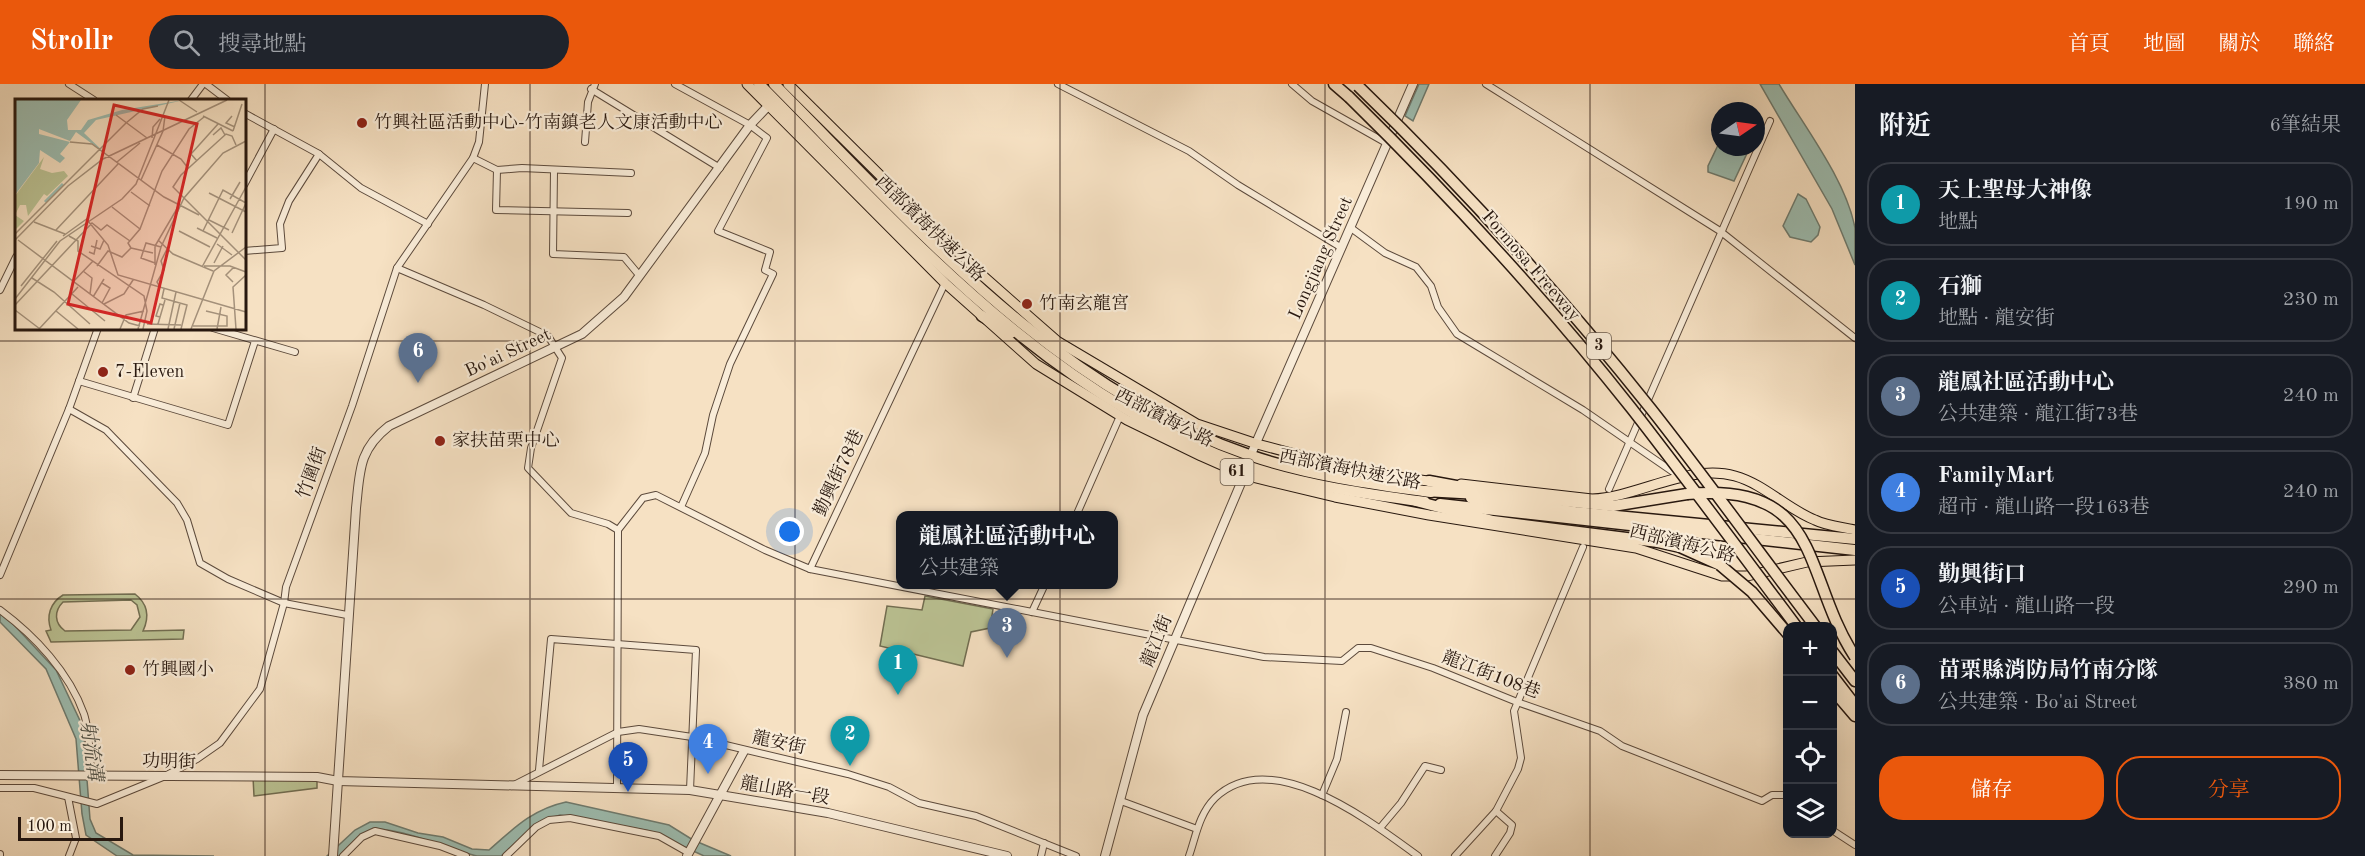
<!DOCTYPE html>
<html lang="zh-TW">
<head>
<meta charset="utf-8">
<style>
  body { margin:0; font-family:"Old Standard TT","Noto Serif TC",serif; background:#20242c; color:#f1f3f6 }
  .controls { position:absolute; right:18px; bottom:18px; display:grid; overflow:hidden; border-radius:12px; box-shadow:0 6px 24px #0002 }
  .controls button { width:54px; height:54px; display:grid; place-items:center; padding:0; border:0; border-bottom:2px solid #363941; background:#171b24; color:#f1f3f6; font:30px sans-serif }
  .compass { position:absolute; left:1711px; top:18px; width:54px; height:54px; border-radius:50%; background:#171b24; box-shadow:0 6px 24px #0002; rotate:77deg }
  .scale { position:absolute; left:18px; bottom:15px; width:105px; box-sizing:border-box; padding-left:6px; border:3px solid #28180f; border-top:0; font-size:16px; line-height:21px; white-space:nowrap; color:#28180f; -webkit-text-stroke:4px #f9ecd8; paint-order:stroke }
  .you { position:absolute; left:790px; top:448px; width:21px; height:21px; margin:-15px; border:4px solid #fff; border-radius:50%; background:#1a73e8; box-shadow:0 0 0 9px #1a73e833 }
  .badge { display:grid; place-items:center; width:39px; height:39px; border-radius:50%; background:#ea580c; color:#fff; font-size:20px; font-weight:700 }
  .pin { position:absolute; translate:-50% -50px; filter:drop-shadow(0 2px 3px #0008) }
  .pin::after { content:''; position:absolute; top:32px; width:21px; height:18px; background:inherit; clip-path:polygon(0 0,100% 0,50% 100%) }
  .popup { position:absolute; left:896px; top:427px; width:222px; height:78px; box-sizing:border-box; display:grid; place-content:center; border-radius:12px; background:#171b24; filter:drop-shadow(0 2px 4px #0005); font-size:20px; white-space:nowrap; color:#9ea1a6 }
  .popup b { font-size:22px; color:#f1f3f6 }
  .popup::after { content:''; position:absolute; left:50%; top:100%; margin-left:-12px; border:12px solid transparent; border-top-color:#171b24 }
  .list { margin:0; padding:0; list-style:none }
  h2 { display:flex; justify-content:space-between; align-items:center; height:78px; margin:0; padding:0 24px; font-size:26px }
  h2 small { font-size:20px; font-weight:400; color:#9ea1a6 }
  .list li { display:grid; grid-template-columns:39px 1fr auto; gap:18px; align-items:center; box-sizing:border-box; height:84px; margin:0 12px 12px; padding:0 12px; border:2px solid #363941; border-radius:24px }
  .list b { display:block; font-size:22px; white-space:nowrap }
  .list p { margin:0; font-size:20px; white-space:nowrap; color:#9ea1a6 }
  .list em { font-size:20px; font-style:normal; color:#9ea1a6 }
  .actions { display:flex; gap:12px; padding:18px 24px }
  .actions a { flex:1; padding:14px 0; border:2px solid #ea580c; border-radius:24px; text-align:center; font-size:21px; color:#ea580c }
  .actions .main { background:#ea580c; color:#fff }
  .icon { flex:none; width:33px; height:33px; fill:none; stroke:currentColor; stroke-width:2; stroke-linecap:round; stroke-linejoin:round }
  .map { position:relative; flex:none; width:1855px; height:772px; overflow:hidden }
  header { display:flex; align-items:center; gap:36px; box-sizing:border-box; height:84px; padding:0 30px; background:#ea580c; color:#fff }
  header strong { font-size:28px }
  nav { display:flex; gap:33px; margin-inline-start:auto; font-size:21px }
  .search { width:420px; height:54px; background:#20242c; display:flex; align-items:center; gap:15px; box-sizing:border-box; padding:0 21px; border-radius:33px; color:#9ea1a6; font-size:22px }
  main { display:flex }
  aside { flex:1; background:#171b24 }
  .map>svg:first-child { display:block }
</style>
</head>
<body>
<header>
<strong>Strollr</strong>
<div class="search"><svg class="icon" aria-label="search" viewBox="0 0 24 24"><circle cx="10" cy="10" r="6"/><path d="M15 15l6 6"/></svg>搜尋地點</div>
<nav><a>首頁</a><a>地圖</a><a>關於</a><a>聯絡</a></nav>
</header>
<main>
<div class="map">
<svg width="1855" height="772" viewBox="0 0 1855 772">
  <rect width="100%" height="100%" fill="#f6e1c3"/>
  <filter id="stains"><feTurbulence type="fractalNoise" baseFrequency=".00333" numOctaves="4"/><feColorMatrix values="0 0 0 0 .2 0 0 0 0 .09 0 0 0 0 .02 0 0 0 .5 -.17"/></filter>
  <radialGradient id="worn" r=".72"><stop offset=".6" stop-color="#630" stop-opacity="0"/><stop offset="1" stop-color="#630" stop-opacity=".3"/></radialGradient>
  <g fill="#bbc394" stroke="#726e52" stroke-width="1.5" fill-rule="evenodd">
    <path d="M135,510C148,520 150,532 143,547L184,546L183,555L51,558L46,547L51,546C46,532 50,519 63,511ZM131,516L137,521L140,533L131,546L65,547C54,539 54,527 63,518Z"/>
    <polygon points="925,512 993,525 990,544 971,548 963,582 880,562 887,522 922,526"/>
    <polygon points="253,693 317,693 317,704 254,712"/>
  </g>
  <g fill="#9dbeb2" stroke="#6e7c71" stroke-width="1.5">
    <polygon points="1419,0 1429,0 1413,37 1405,32"/>
    <path d="M1760,0H1779C1804,42 1846,96 1855,144C1855,156 1855,169 1855,181L1832,125Z"/>
    <polygon points="1720,57 1720,63 1750,63 1734,97 1708,88 1708,82"/>
    <polygon points="1798,110 1806,115 1820,143 1818,151 1811,158 1790,153 1783,142"/>
    <polygon points="0,526 56,586 83,643 90,735 96,749 133,771 214,772 117,772 86,751 82,730 76,655 46,585 0,538"/>
    <path d="M566,718L669,741L693,756L731,772H704L650,747L560,731L541,737L501,772C493,772 485,772 477,772C455,768 392,740 372,746C359,750 349,763 339,772H327L355,746L370,738H385L418,749L443,753L472,765L489,766C514,744 533,725 566,718Z"/>
  </g>
  <g fill="none" stroke-linecap="round" stroke-linejoin="round">
    <defs>
      <g id="minor">
        <polyline points="69,0 94,16"/>
        <polyline points="206,0 227,16"/>
        <polyline points="675,0 750,41 767,54 718,147 770,168 765,186 773,190 730,280 713,331 705,369 681,423"/>
        <polyline points="1058,0 1189,67 1238,101 1342,164"/>
        <polyline points="1292,0 1312,17 1388,60"/>
        <polyline points="1486,0 1720,147 1855,254"/>
        <polyline points="591,5 720,84"/>
        <polyline points="191,16 203,0"/>
        <polyline points="244,29 319,70 361,104 428,140"/>
        <polyline points="585,58 588,18 595,0"/>
        <polyline points="473,74 497,86 522,84 631,89"/>
        <polyline points="497,86 496,126 628,129"/>
        <polyline points="554,87 553,170 624,173 639,191"/>
        <polyline points="244,101 274,45"/>
        <polyline points="1351,144 1385,169 1416,183 1431,202 1438,223 1457,250 1583,326 1676,390"/>
        <polyline points="244,167 282,164 280,140 289,117 319,70"/>
        <polyline points="397,184 484,221 548,252 562,274 531,364 528,384 571,429 608,440 618,446"/>
        <polyline points="0,206 16,173"/>
        <polyline points="213,244 295,268"/>
        <polyline points="79,297 228,341 255,257"/>
        <polyline points="133,314 155,244"/>
        <polyline points="69,325 106,346 177,419 187,436 200,479 228,495 284,519 347,531"/>
        <polyline points="1609,405 1770,37"/>
        <polyline points="1076,432 1120,332"/>
        <polyline points="618,446 643,414 656,411 765,466 810,485 945,199"/>
        <polyline points="810,485 1264,573 1342,577 1358,564 1371,564 1433,584 1517,618 1600,647 1622,662 1762,717 1772,711 1788,711"/>
        <polyline points="0,491 69,325 98,244"/>
        <path d="M0,526C35,552 69,588 84,630C90,648 89,672 92,691"/>
        <polyline points="1032,528 1045,500"/>
        <polyline points="539,686 551,555 696,566 690,706"/>
        <polyline points="512,702 618,648 639,645 692,653 848,690 889,703 919,719 976,732 1076,772"/>
        <polyline points="617,702 618,446"/>
        <polyline points="0,704 34,704 97,720 163,693 197,675 220,659 260,605 284,519 286,503 352,322 397,184 473,74 479,58 485,0"/>
        <polyline points="1322,711 1337,675 1346,628"/>
        <polyline points="68,713 76,754 69,772"/>
        <polyline points="1121,717 1197,745"/>
        <polyline points="1380,744 1401,719 1425,682 1441,686"/>
        <polyline points="1832,746 1855,761"/>
        <polyline points="0,770 0,772"/>
        <polyline points="343,772 362,753 375,747 440,762 466,772"/>
        <polyline points="506,772 536,743 549,736 570,734 659,752 689,769"/>
        <polyline points="1041,772 1044,759"/>
        <path d="M1189,772C1196,752 1199,730 1215,714C1271,660 1371,738 1418,772"/>
        <polyline points="1455,772 1496,727 1518,685 1521,674 1514,627 1583,463"/>
        <polyline points="1495,772 1510,749 1512,741 1496,727"/>
      </g>
      <g id="tertiary">
        <polyline points="1249,375 1413,0"/>
        <polyline points="0,691 317,693 338,697 690,706 828,729 1007,772"/>
        <path d="M333,772L356,424C360,388 358,366 389,342L582,250L624,213L750,41L771,19"/>
        <polyline points="687,772 744,667"/>
        <polyline points="1105,772 1143,631 1246,387"/>
      </g>
      <g id="primary">
        <polyline points="747,0 945,199 1036,280 1127,336 1201,372 1244,391 1335,413 1429,431 1636,464 1722,492 1747,492 1807,478 1855,476"/>
        <polyline points="788,0 910,121"/>
        <polyline points="928,139 983,192 1057,257 1197,340 1257,360 1362,388 1435,398"/>
        <path d="M1461,400L1592,415C1639,413 1689,379 1735,392C1764,400 1787,425 1815,436C1827,442 1842,443 1855,446"/>
      </g>
      <g id="trunk">
        <path d="M759,0C903,145 1048,313 1247,382C1303,401 1366,410 1425,418"/>
        <path d="M774,0C914,141 1055,305 1249,371C1307,391 1371,400 1431,408"/>
        <polyline points="906,118 932,148"/>
        <polyline points="982,232 1011,249"/>
        <polyline points="1471,414 1575,428 1855,455"/>
        <polyline points="1440,420 1855,466"/>
      </g>
      <g id="motorway">
        <polyline points="1334,0 1349,13"/>
        <polyline points="1429,397 1467,404"/>
        <polyline points="1424,407 1515,412 1613,422 1687,410"/>
        <polyline points="1416,417 1493,437 1658,458 1680,463 1720,481"/>
        <polyline points="1832,567 1855,597"/>
        <polyline points="1832,591 1855,621"/>
        <polyline points="1832,605 1855,632"/>
      </g>
    </defs>
    <use href="#minor" stroke="#5c4a3c" stroke-width="8"/>
    <use href="#tertiary" stroke="#5c4a3c" stroke-width="10"/>
    <use href="#primary" stroke="#28180f" stroke-width="11"/>
    <use href="#trunk" stroke="#28180f" stroke-width="13"/>
    <use href="#motorway" stroke="#28180f" stroke-width="13"/>
    <use href="#minor" stroke="#f9ecd8" stroke-width="6"/>
    <use href="#tertiary" stroke="#f9ecd8" stroke-width="8"/>
    <use href="#primary" stroke="#f6e1c3" stroke-width="9"/>
    <use href="#trunk" stroke="#f6e1c3" stroke-width="10"/>
    <use href="#motorway" stroke="#f6e1c3" stroke-width="10"/>
    <defs>
      <g id="motorway-bridge">
        <path d="M1358,2C1463,103 1560,211 1651,325C1707,396 1760,470 1815,542"/>
        <path d="M1349,13C1449,111 1545,215 1632,325C1688,397 1742,470 1796,542"/>
        <path d="M1687,410C1825,398 1801,490 1855,573"/>
        <polyline points="1720,481 1752,508 1788,550"/>
      </g>
    </defs>
    <use href="#motorway-bridge" stroke="#28180f" stroke-width="13" stroke-linecap="butt"/>
    <use href="#motorway-bridge" stroke="#f6e1c3" stroke-width="10"/>
  </g>
  <path fill="none" stroke="#28180f" stroke-width="1.5" stroke-opacity="0.55" d="M265,0V772M530,0V772M795,0V772M1060,0V772M1325,0V772M1590,0V772M0,257H1855M0,515H1855"/>
  <g fill="#8f2418" stroke="#f9ecd8" stroke-width="2">
    <circle cx="362" cy="39" r="6"/>
    <circle cx="1027" cy="220" r="6"/>
    <circle cx="103" cy="288" r="6"/>
    <circle cx="440" cy="357" r="6"/>
    <circle cx="130" cy="586" r="6"/>
  </g>
  <g text-anchor="middle" dominant-baseline="central" stroke-width="4.5" stroke-linejoin="round" paint-order="stroke">
    <g fill="#f9ecd8" stroke="#67584b" stroke-width="1.5">
      <rect x="1587" y="249" width="24" height="26" rx="4.5"/>
      <rect x="1220.5" y="375" width="33" height="26" rx="4.5"/>
    </g>
    <g font-size="16" font-weight="bold" fill="#28180f">
      <text x="1599" y="262">3</text>
      <text x="1237" y="388">61</text>
    </g>
    <g font-size="18" fill="#28180f" stroke="#f9ecd8" text-anchor="start">
      <text x="374" y="39">竹興社區活動中心-竹南鎮老人文康活動中心</text>
      <text x="1039" y="220">竹南玄龍宮</text>
      <text x="115" y="288">7-Eleven</text>
      <text x="452" y="357">家扶苗栗中心</text>
      <text x="142" y="586">竹興國小</text>
    </g>
    <g font-size="18" fill="#28180f" stroke="#f9ecd8">
      <text transform="translate(930 145) rotate(44)">西部濱海快速公路</text>
      <text transform="translate(1321 174) rotate(-66)">Longjiang Street</text>
      <text transform="translate(1531 182) rotate(49)">Formosa Freeway</text>
      <text transform="translate(508 269) rotate(-25)">Bo'ai Street</text>
      <text transform="translate(1164 334) rotate(27)">西部濱海公路</text>
      <text transform="translate(1350 386) rotate(11)">西部濱海快速公路</text>
      <text transform="translate(312 389) rotate(-70)">竹圍街</text>
      <text transform="translate(839 389) rotate(-65)">勤興街78巷</text>
      <text transform="translate(1682 460) rotate(14)">西部濱海公路</text>
      <text transform="translate(1157 557) rotate(-68)">龍江街</text>
      <text transform="translate(1491 591) rotate(21)">龍江街108巷</text>
      <text transform="translate(779 659) rotate(12)">龍安街</text>
      <text transform="translate(169 678) rotate(1)">功明街</text>
      <text transform="translate(785 707) rotate(10)">龍山路一段</text>
    </g>
    <g font-size="20" font-style="italic" fill="#515248" stroke="#f9ecd8">
      <text transform="translate(90 667) rotate(82)">射流溝</text>
    </g>
  </g>
  <g transform="translate(15 15)">
    <rect width="231" height="231" fill="#f6e1c3"/>
    <path d="M29,58L25,70L37,74L49,72L53,77L32,97L29,95L13,117L11,106H5L0,116L9,122L0,131V97Z" fill="#bbc394"/>
    <path d="M0,1H66L52,21L53,31H66L73,21L107,11L169,1L81,21L69,34L91,55L61,33L55,42L24,30V35L55,43L45,55L50,59L45,64L25,51L24,64L0,96Z" fill="#9dbeb2"/>
    <path fill="none" stroke="#9dbeb2" stroke-width="3" d="M30,103L48,85"/>
    <path fill="none" stroke="#a4917b" stroke-width="1.5" d="M164,1L182,13M101,16L132,39M188,17L218,32M217,17L211,24L220,28M218,32L227,5M198,36L206,29L210,36M137,39L138,28L145,20M55,43L77,45L149,98L184,116M142,46L166,60L173,69M221,46L217,37L211,35L166,76L158,88L231,161M182,62L176,55L203,25M102,63L125,44M126,81L148,32L150,17M116,93L135,107M194,94L231,113M215,100L225,83M97,108L125,130L113,144L116,149M194,121L214,131M73,122L93,146L103,176L231,213M19,123L50,135M182,129L202,139M125,130L147,72L174,30L189,18M41,131L103,65M164,132L195,148M188,132L208,91L231,104M217,134L231,104M0,135L111,24L128,10L143,7M48,137L73,119M54,137L63,142V152L129,197L132,212L128,230M0,141L53,87L88,60L212,1M3,141L114,224L125,227M143,141L158,155L198,172M202,145L217,156M76,147L85,150L89,141M116,149L138,154M74,153L79,155L82,141M140,164L126,159L131,144L146,148M199,164L208,147M140,166V147L163,108M82,167L93,152L107,158L116,149M189,167H215L231,173M187,168L231,88M68,172L77,179L75,195M17,179L39,193L75,225M58,183L78,162M218,183L211,176L219,168M87,184L95,189L87,204M6,187L42,142M145,188L142,183L149,171L146,162L152,150M149,190L147,199L172,206L166,230M57,195L90,222M78,198L89,180M0,200L45,142L107,100L121,85L154,1M89,205L109,195L118,181M0,206L77,124L86,131L92,126L115,142M0,211L25,230M41,212L63,230M145,218L141,217L145,205L148,206M132,225L166,226M143,225L150,201M178,227H212V217L191,212M24,230L63,188M105,230L111,216L129,212M123,230L146,148L169,99L208,54L231,42M153,230L161,193M159,230L165,204M176,230L199,172L231,148M202,230L206,208M221,230L218,188L231,176"/>
    <path fill="#d62828" fill-opacity="0.15" stroke="#d62828" stroke-width="3" d="M99,6L182,25L136,224L53,205Z"/>
    <rect width="231" height="231" fill="none" stroke="#28180f" stroke-width="3"/>
  </g>
  <rect width="100%" height="100%" filter="url(#stains)"/>
  <rect width="100%" height="100%" fill="url(#worn)"/>
</svg>
<div class="controls">
<button>+</button>
<button>−</button>
<button><svg class="icon" aria-label="locate" viewBox="0 0 24 24"><circle cx="12" cy="12" r="6"/><path d="M12 2v4M12 18v4M2 12h4M18 12h4"/></svg></button>
<button><svg class="icon" aria-label="layers" viewBox="0 0 24 24"><path d="M12 4l9 5-9 5-9-5zM3 14l9 5 9-5"/></svg></button>
</div>
<svg class="compass" viewBox="-18 -18 36 36"><path d="M0-13l5 13h-10z" fill="#e53935"/><path d="M0 13l5-13h-10z" fill="#9ea1a6"/></svg>
<div class="scale">100 m</div>
<div class="you"></div>
<div class="pin badge" style="left:898px;top:611px;background:#0f9aa8">1</div>
<div class="pin badge" style="left:850px;top:682px;background:#0f9aa8">2</div>
<div class="pin badge" style="left:1007px;top:574px;background:#5c6f8a">3</div>
<div class="popup"><b>龍鳳社區活動中心</b>公共建築</div>
<div class="pin badge" style="left:708px;top:690px;background:#3f7fe0">4</div>
<div class="pin badge" style="left:628px;top:708px;background:#1a4fb4">5</div>
<div class="pin badge" style="left:418px;top:299px;background:#5c6f8a">6</div>
</div>
<aside>
<h2>附近<small>6筆結果</small></h2>
<ul class="list">
<li><span class="badge" style="background:#0f9aa8">1</span><div><b>天上聖母大神像</b><p>地點</p></div><em>190 m</em></li>
<li><span class="badge" style="background:#0f9aa8">2</span><div><b>石獅</b><p>地點 · 龍安街</p></div><em>230 m</em></li>
<li><span class="badge" style="background:#5c6f8a">3</span><div><b>龍鳳社區活動中心</b><p>公共建築 · 龍江街73巷</p></div><em>240 m</em></li>
<li><span class="badge" style="background:#3f7fe0">4</span><div><b>FamilyMart</b><p>超市 · 龍山路一段163巷</p></div><em>240 m</em></li>
<li><span class="badge" style="background:#1a4fb4">5</span><div><b>勤興街口</b><p>公車站 · 龍山路一段</p></div><em>290 m</em></li>
<li><span class="badge" style="background:#5c6f8a">6</span><div><b>苗栗縣消防局竹南分隊</b><p>公共建築 · Bo'ai Street</p></div><em>380 m</em></li>
</ul>
<div class="actions"><a class="main">儲存</a><a>分享</a></div>
</aside>
</main>
</body>
</html>
